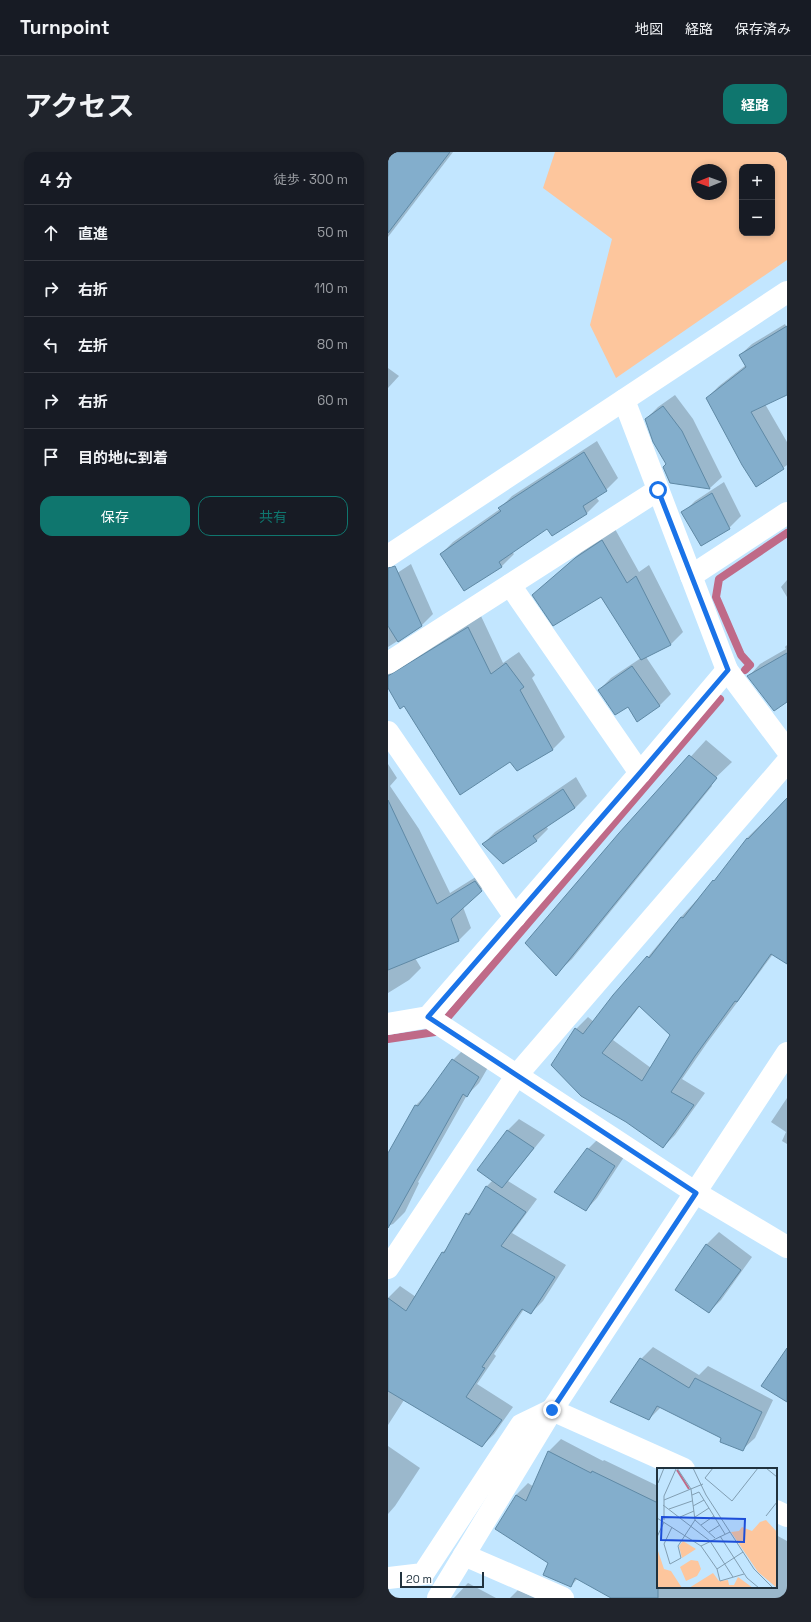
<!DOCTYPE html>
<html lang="ja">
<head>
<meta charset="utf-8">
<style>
  body { margin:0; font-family:"Space Grotesk","Noto Sans JP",sans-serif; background:#20242c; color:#f1f3f6 }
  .controls { position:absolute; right:12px; top:12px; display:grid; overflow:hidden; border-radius:8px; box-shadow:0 2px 6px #0003 }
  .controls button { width:36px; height:36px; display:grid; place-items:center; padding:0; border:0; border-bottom:1px solid #363941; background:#171b24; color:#f1f3f6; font:20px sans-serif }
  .compass { position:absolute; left:303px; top:12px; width:36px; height:36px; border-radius:50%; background:#171b24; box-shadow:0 2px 6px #0003; rotate:269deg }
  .scale { position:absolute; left:12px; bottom:10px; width:84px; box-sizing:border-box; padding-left:4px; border:2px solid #20323e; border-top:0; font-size:11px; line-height:14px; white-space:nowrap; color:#20323e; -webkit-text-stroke:3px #fff; paint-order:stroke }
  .stop { position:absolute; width:12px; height:12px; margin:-9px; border:3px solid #1a73e8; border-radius:50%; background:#fff }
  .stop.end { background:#1a73e8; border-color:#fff; box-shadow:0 1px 4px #0008 }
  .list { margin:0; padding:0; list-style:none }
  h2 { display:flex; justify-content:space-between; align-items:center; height:52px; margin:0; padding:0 16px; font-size:17px }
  h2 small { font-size:13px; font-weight:400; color:#9ea1a6 }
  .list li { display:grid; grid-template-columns:26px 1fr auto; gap:12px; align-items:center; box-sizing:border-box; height:56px; padding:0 16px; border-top:1px solid #363941 }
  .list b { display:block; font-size:15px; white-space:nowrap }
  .list em { font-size:13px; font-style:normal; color:#9ea1a6 }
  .actions { display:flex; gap:8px; padding:12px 16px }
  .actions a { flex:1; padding:9px 0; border:1px solid #0f766e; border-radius:12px; text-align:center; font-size:14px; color:#0f766e }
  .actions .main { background:#0f766e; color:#fff }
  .icon { flex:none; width:22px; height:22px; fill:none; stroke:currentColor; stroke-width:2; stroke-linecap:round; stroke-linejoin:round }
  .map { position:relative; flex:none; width:399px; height:1446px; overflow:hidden; border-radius:12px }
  header { display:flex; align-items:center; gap:24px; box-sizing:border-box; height:56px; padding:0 20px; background:#171b24; border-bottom:1px solid #363941 }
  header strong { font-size:19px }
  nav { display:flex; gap:22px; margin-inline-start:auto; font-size:14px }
  .intro { display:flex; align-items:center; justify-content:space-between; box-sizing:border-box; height:96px; padding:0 24px }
  h1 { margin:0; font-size:28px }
  .button { padding:10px 18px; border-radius:12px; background:#0f766e; color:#fff; font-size:14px; font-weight:700 }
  main { display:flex; gap:24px; padding:0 24px }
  aside { flex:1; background:#171b24; border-radius:12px; box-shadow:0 2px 6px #0003 }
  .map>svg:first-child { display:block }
</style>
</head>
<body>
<header>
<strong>Turnpoint</strong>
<nav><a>地図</a><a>経路</a><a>保存済み</a></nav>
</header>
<div class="intro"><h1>アクセス</h1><a class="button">経路</a></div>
<main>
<aside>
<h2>4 分<small>徒歩 · 300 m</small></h2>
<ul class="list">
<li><svg class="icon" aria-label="ahead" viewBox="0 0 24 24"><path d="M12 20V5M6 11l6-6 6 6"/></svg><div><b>直進</b></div><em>50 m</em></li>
<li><svg class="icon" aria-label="right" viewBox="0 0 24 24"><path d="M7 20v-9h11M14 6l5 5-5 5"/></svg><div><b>右折</b></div><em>110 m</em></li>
<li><svg class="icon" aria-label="left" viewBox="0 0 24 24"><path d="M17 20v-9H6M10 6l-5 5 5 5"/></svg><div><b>左折</b></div><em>80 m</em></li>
<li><svg class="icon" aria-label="right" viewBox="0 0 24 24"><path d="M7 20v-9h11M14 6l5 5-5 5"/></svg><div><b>右折</b></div><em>60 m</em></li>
<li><svg class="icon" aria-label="arrive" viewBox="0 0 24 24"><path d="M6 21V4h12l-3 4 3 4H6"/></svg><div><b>目的地に到着</b></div></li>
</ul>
<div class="actions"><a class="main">保存</a><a>共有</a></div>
</aside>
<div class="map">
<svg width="399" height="1446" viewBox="0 0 399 1446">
  <rect width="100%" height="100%" fill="#c2e6ff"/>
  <path fill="#fdc69d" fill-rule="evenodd" d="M167,0H399V108L228,226L202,173L224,87L155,36ZM354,15H384V81H354ZM309,18H333V42H309Z"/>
  <g fill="#0003" fill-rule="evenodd">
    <polygon points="0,0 65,0 0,85"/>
    <polygon points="397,172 399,176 399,241 377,252 399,290 399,313 395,316 319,246 331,234 358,213 352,203 364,192"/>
    <polygon points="0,216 11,224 0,236"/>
    <polygon points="287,243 305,267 334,325 322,336 283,330 279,312 258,267 270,255"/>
    <polygon points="209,289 230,326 218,338 208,345 211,349 199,361 164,383 159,376 124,400 126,402 114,414 76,438 53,402 65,390 112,357 112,356 124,344"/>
    <polygon points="336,330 353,364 341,376 295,361 307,349"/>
    <polygon points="227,377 251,420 261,413 295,480 283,492 258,505 283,542 271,554 240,554 211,538 223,526 253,506 213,444 145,443 200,394"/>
    <polygon points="23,412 45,462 33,474 0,495 0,427"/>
    <polygon points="399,428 399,445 393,435"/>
    <polygon points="93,464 115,511 131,500 147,523 144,526 177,585 165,597 129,618 122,608 16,553 0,534 0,510"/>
    <polygon points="399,493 399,549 361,524 372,512 398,497 397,495"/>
    <polygon points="318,588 344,610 322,631 324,634 184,807 168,822 232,682"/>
    <polygon points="0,612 9,626 2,634 31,677 62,741 99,718 105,726 75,755 83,776 71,788 27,806 33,816 21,828 0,841"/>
    <polygon points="188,625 199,644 187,656 158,674 160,677 148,689 95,692 107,680"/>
    <path d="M399,647V802H385L319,891L294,927L317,941L287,983L275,995L188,877L200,865L206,870L293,765L332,723L359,686ZM252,854L283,883L263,916L225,888Z"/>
    <polygon points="77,896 102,912 91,931 79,943 30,1030 31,1031 17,1060 5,1072 0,1074 0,1003 28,953 40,941 65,908"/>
    <polygon points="399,946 399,992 394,989 398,980 383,970"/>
    <polygon points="131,967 157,983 120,1029 149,1047 124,1081 178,1113 155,1149 143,1161 136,1157 106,1202 108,1204 89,1232 125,1255 106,1282 94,1294 16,1248 0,1273 0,1146 12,1134 28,1145 55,1100 61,1094 79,1062 88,1053 98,1035 105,1028 119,979"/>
    <polygon points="212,985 238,1002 209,1046 198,1058 168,1040 200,997"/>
    <polygon points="331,1080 364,1105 333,1148 321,1160 288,1137 319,1092"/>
    <polygon points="265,1195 311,1223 320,1214 385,1248 367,1286 355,1297 273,1255 261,1267 253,1207"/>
    <polygon points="173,1287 215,1309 216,1308 270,1334 270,1435 388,1435 388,1383 399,1389 399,1446 225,1446 190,1426 183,1434 161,1411 128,1343 140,1331 146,1335 161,1299"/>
    <polygon points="0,1294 32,1316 7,1354 0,1362"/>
    <polygon points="80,1431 108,1446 66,1446"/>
    <polygon points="130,1438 147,1446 122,1446"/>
  </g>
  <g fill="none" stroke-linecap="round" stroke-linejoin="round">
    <g stroke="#bf6a88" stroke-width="8">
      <polyline points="357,518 362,513 353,503 328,445 331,427 399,381"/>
      <polyline points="0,887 47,880 332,547"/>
    </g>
  </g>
  <g fill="#83aecc" stroke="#5f89a5" fill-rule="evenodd">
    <polygon points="0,0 62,0 0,81"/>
    <polygon points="399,174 399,243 363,260 396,317 368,335 354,313 318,246 358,215 351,203"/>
    <polygon points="275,254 294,279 322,337 282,331 275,315 278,312 265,290 257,267"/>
    <polygon points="196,300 219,339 195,354 199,362 164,384 159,377 111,410 114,415 76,439 52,402 113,359 110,356"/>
    <polygon points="324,341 342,377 313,394 293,360"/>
    <polygon points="214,388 239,431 248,424 283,493 253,508 213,445 165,474 144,443 187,406"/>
    <polygon points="7,414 34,474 10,490 0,474 0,416"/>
    <polygon points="80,475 103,522 118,511 136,535 132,538 165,598 129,619 122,610 72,643 16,554 12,557 0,536 0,524"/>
    <polygon points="399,501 399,550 386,559 359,524"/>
    <polygon points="244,514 272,554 249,570 240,555 227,563 210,538"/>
    <polygon points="301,603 329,626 168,824 137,791 231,681"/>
    <polygon points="175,637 187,656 145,684 149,689 115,712 94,692"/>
    <path d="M399,646V812L383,802L349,850L347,849L307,904L283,940L306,953L275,996L238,970L193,944L163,913L187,876L195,882L225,843L259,804L261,806L293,765L295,766L325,728L326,729L359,686L360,687ZM251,854L282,883L254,929L214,901Z"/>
    <polygon points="0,648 49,752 87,729 94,739 63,767 71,789 0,818"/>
    <polygon points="64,907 91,925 79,945 75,942 0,1076 0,1001 27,953 30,954"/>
    <polygon points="119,978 146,996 114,1036 89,1018"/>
    <polygon points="199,996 227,1014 198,1059 166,1040"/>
    <polygon points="98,1034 138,1060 113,1094 167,1125 143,1162 134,1157 94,1215 97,1216 78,1245 114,1268 94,1295 0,1239 0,1146 18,1159 54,1100 56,1101 78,1061 81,1063"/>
    <polygon points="318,1092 353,1118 321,1161 287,1138"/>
    <polygon points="399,1196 399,1250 373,1234"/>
    <polygon points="252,1206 301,1236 307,1226 374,1260 355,1299 332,1290 333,1286 269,1254 261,1268 222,1250"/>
    <polygon points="160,1299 203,1321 204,1319 270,1351 270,1446 223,1446 187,1426 183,1435 155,1423 160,1411 107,1377 128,1343 138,1349"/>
  </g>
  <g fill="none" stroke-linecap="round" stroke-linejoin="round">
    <g stroke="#fff" stroke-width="22">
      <polyline points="236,248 339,518 399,598"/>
      <polyline points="303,424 399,361"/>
      <polyline points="122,433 252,621"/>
      <polyline points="0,511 270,338"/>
      <polyline points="0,580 127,765"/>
      <polyline points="40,865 308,1041 399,1095"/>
      <polyline points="0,872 40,865 252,621 339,518"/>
      <polyline points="0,1116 128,924 399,610"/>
      <polyline points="164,1258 296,1317"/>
      <polyline points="388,1359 399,1364"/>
      <polyline points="76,1403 175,1446"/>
      <polyline points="0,1426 35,1422 133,1273 164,1258"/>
      <polyline points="50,1446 164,1258 399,901"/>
    </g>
    <polyline stroke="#fff" stroke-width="22" points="0,404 399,140"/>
  </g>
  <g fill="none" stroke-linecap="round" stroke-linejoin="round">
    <polyline stroke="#1a73e8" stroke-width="5" points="164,1258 308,1041 40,865 252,621 340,518 270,338"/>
  </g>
  <g transform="translate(269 1316)">
    <rect width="120" height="120" fill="#c2e6ff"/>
    <path d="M109,52L120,64V120L101,104L74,64L82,63L85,59L95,63L103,54ZM26,73L39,81L25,90L22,78ZM0,80L7,101L14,103L25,120H0ZM34,92L41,93L44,101L40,108L29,113L23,99ZM56,105L62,113L71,112L72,117H77L81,109L96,120H32Z" fill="#fdc69d"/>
    <path fill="none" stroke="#bf6a88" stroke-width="2" d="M20,2L32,21"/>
    <path fill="none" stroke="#819eb2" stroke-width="1" d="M20,0L34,21L38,52L58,70M36,0L49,27L97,101L116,120M56,0L48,10L75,33L101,0M109,0L120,9M1,15L7,0M35,27L42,24L68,66M7,32L46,16M6,37L53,73L76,109M36,38L47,32M12,41L35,33M109,48L120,34M23,49L37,43M38,49L52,40M0,50L44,78L60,101L63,113L87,106M7,52V28L19,1M44,57L57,48M15,59L7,76L13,96L24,90L21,78L38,52M52,64L63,57M63,68L90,110L102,120M0,69L7,54M44,78L73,64M60,101L86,84"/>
    <path fill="#1d4ed8" fill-opacity="0.15" stroke="#1d4ed8" stroke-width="2" d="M5,49L88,51L87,74L4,72Z"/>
    <rect width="120" height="120" fill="none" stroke="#20323e" stroke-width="2"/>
  </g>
</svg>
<div class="controls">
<button>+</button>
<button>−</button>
</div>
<svg class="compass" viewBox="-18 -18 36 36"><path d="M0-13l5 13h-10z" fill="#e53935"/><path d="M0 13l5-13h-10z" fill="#9ea1a6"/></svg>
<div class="scale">20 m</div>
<div class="stop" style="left:270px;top:338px"></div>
<div class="stop end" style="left:164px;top:1258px"></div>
</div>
</main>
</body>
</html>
